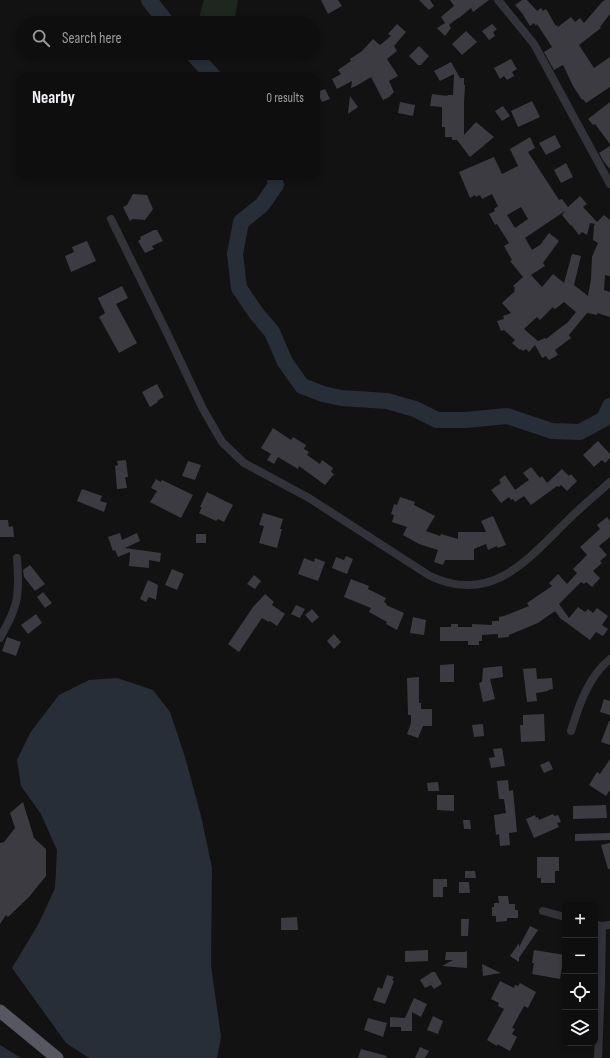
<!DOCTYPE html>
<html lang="en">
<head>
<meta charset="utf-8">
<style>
  body { margin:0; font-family:"Sofia Sans Condensed",sans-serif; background:#1c1c1c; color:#f1f3f6 }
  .controls { position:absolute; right:12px; bottom:12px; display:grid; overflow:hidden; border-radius:8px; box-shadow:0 2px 6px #0003 }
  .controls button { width:36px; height:36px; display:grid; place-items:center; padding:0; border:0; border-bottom:1px solid #2e2e2e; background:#0e0e0e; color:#f1f3f6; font:20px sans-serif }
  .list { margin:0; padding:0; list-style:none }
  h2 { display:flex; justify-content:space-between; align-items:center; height:52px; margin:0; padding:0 16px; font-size:17px }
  h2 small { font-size:13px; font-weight:400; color:#9b9c9e }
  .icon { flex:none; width:22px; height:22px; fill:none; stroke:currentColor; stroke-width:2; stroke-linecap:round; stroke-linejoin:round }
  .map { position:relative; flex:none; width:610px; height:1058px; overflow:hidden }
  .search { position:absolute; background:#0e0e0e; box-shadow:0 2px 6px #0003; left:16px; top:16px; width:304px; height:44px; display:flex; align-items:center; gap:10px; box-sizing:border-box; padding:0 14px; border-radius:22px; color:#9b9c9e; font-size:15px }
  .panel { position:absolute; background:#0e0e0e; box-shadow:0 2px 6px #0003; left:16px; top:72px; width:304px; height:108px; border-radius:12px }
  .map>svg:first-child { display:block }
</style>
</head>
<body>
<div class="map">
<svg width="610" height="1058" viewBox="0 0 610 1058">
  <rect width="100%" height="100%" fill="#121213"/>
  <polygon fill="#1e2620" points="204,0 238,0 234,23 198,23 202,6"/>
  <g fill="#272e38">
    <polygon points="117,678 153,690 170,712 185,757 201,816 212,868 211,965 221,1037 217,1058 89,1058 66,1043 12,968 39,923 55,888 57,850 41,814 21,786 17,760 30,733 59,695 89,680"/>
    <polygon points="0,1045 21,1058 0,1058"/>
  </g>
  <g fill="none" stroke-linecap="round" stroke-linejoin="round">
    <g stroke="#272e38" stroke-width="16">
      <polyline points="149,0 167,23"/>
      <polyline points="192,53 213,76"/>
      <polyline points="274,176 276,185 262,205 241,222 235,254 239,288 256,313 272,332 285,362 302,386 323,394 341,398 387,401 415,409 437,420 466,420 507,416 552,431 580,432 604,419 610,406"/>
    </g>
  </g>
  <g fill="#3c3b41" fill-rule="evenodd">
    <polygon points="321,0 338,0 342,6 328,14"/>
    <polygon points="419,0 430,0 434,6 429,10"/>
    <polygon points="450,0 489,0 473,12 471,8 459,18 458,18 449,25 451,28 445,36 437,28 445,23 441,17 454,6"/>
    <polygon points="522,0 527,0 537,11 541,8 543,11 546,9 556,26 557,25 558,27 571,17 575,22 580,18 584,23 602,2 605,0 610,0 610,14 600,27 601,28 579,45 594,68 610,57 610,87 586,103 583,99 582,100 573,86 563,65 554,70 544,52 552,47 537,24 536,26 534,23 530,26 522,13 515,5"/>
    <polygon points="397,24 406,32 394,46 397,51 387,59 398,76 389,81 394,92 389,97 383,100 371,77 356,86 351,88 352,81 337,89 332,79 341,74 338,70 351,61 350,59 362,51 373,39 380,45 391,36 388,34"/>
    <polygon points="492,24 497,29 493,32 495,36 489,40 482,31"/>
    <polygon points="466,31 477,42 462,55 452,44"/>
    <polygon points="419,46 429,56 421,65 418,65 409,56"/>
    <polygon points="511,59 517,69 512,72 514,76 507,80 504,76 500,79 494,68"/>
    <polygon points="451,62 460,78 464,78 464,85 465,85 464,103 464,135 476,122 494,137 470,157 457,140 452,140 452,137 445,137 445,127 442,127 442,107 430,106 432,94 448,96 447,95 453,95 454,74 440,81 434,71"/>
    <polygon points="325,89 330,99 322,102 317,92"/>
    <polygon points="350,96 358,107 348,114"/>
    <polygon points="532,101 540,117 518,127 511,111"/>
    <polygon points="400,102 415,105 413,116 398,113"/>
    <polygon points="610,102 610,144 595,124 593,125 588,119"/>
    <polygon points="503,106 510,116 502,121 495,111"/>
    <polygon points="555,135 561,147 546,155 539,143"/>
    <path d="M530,137L535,148L528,152L559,200L562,199L568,207L580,196L587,204L583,207L597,222L604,215L610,220V276L605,275L604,290L610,292V317L597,313V315L587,313L569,335L571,338L555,350L558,355L549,360L546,356L542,358L535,345L529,352L526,349L523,351L521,349L520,350L512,343L515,340L504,330L501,331L497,321L504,319L503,316L511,313L502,303L515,291L514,290L515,288L513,286L523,277L510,261L512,260L504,246L509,243L497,224L495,225L489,214L495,211L494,209L498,206L492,194L482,199L480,195L476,197L475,195L470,198L459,172L494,157L502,174L518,166L510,149ZM521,207L528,219L515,228L507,215ZM565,211L562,215L571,226L572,224V226L579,235L582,232L587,235L590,223L595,224L594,226L593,240L598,243L592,257L591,279L588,296L574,285L581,256L572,254L564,283L553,274L542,287L531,275L545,266L543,263L559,241L549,233L540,245L532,250L525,238ZM564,302L576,312L568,322L546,339L545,338L538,341L524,329L537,317L540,320L553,307L555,309Z"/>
    <polygon points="610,146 610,169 604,162 599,153"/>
    <polygon points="566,163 573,177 561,183 554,170"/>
    <polygon points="133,194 147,195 153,209 145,220 133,219 130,221 123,207 127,205"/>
    <polygon points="154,230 157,230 163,241 152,246 154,249 145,253 138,241 141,239 140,237"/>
    <polygon points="87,241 96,261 71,272 65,256 74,252 72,247"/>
    <polygon points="122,286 128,298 116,304 137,343 119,353 99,317 105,313 98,298"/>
    <polygon points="157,384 164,397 157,401 158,402 150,407 142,392"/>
    <polygon points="273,428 291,440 293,437 306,445 304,449 309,452 307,455 320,464 322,460 333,468 331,472 334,474 325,485 299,466 298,469 278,457 274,464 267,460 271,454 261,448"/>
    <polygon points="598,441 610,454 610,458 605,463 602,460 594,467 583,455"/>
    <polygon points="126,460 128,477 125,477 127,488 117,489 115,466 118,465 117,461"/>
    <polygon points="188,461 201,465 195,480 182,476"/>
    <polygon points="531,467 540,478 542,476 547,483 562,469 569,476 571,474 577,481 567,491 561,485 559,487 557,486 531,505 524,496 515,502 513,499 511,500 509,497 501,503 491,490 501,483 499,480 505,475 515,490 529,480 523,473"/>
    <polygon points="156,479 161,482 162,480 193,495 181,518 150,502 157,491 151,488"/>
    <polygon points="82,489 102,496 100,501 107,503 104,512 77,501"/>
    <polygon points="207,492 233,505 224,522 218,519 216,521 199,513 202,507 200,507"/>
    <polygon points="400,497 415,502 414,505 435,516 426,531 440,536 441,534 458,539 458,532 486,532 481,521 493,516 506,545 498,548 497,546 488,550 486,544 474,549 474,560 445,560 443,565 434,562 438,550 419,544 403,535 407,527 392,522 394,515 391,514 394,504 397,505"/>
    <polygon points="263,513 283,519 280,529 282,529 277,548 259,543 264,526 259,525"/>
    <polygon points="607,517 610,521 610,537 599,546 607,555 600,561 602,563 593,571 600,578 592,587 586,582 584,584 581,582 559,604 569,618 578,607 585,612 588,609 593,613 597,608 608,616 602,625 608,629 603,636 596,632 590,640 560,618 555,611 538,623 509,635 509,637 498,638 498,634 482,635 482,641 479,641 479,645 468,645 468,641 440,641 440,627 451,627 451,624 458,624 458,627 472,627 472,624 492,625 492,621 499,621 499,617 504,616 529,606 527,603 552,586 549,583 558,574 567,584 577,573 573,569 587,555 580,547 600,529 597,525"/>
    <polygon points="0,520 8,520 9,527 13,526 14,537 0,537"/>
    <polygon points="120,533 122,540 137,533 140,541 125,548 161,553 160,562 149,560 149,568 129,566 130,552 118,557 115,550 113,551 108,537"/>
    <rect x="196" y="534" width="10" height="9"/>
    <polygon points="346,556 353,559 347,574 332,568 336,557 344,560"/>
    <polygon points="304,558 314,562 315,558 325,562 318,581 298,574"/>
    <polygon points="30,565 45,584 35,591 24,577 23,570"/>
    <polygon points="172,569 184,574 177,590 165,585"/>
    <polygon points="254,575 261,581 255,589 247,584"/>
    <polygon points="351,579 369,586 368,589 386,598 384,602 387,604 386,605 404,613 397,630 386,624 387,622 369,612 371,608 344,597"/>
    <polygon points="148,580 158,585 156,600 149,597 146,602 140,599"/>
    <polygon points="43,592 52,603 45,608 37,597"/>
    <polygon points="265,594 274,602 272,605 285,614 277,626 270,621 269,622 262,618 239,652 228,644 253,607"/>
    <polygon points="296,605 305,609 300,618 291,614"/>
    <polygon points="312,609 319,617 312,623 305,615"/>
    <polygon points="36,614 42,623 28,634 21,625"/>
    <polygon points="413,617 426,620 424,635 410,633"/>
    <polygon points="334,634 341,642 334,649 327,641"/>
    <polygon points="7,637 21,642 16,656 2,651"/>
    <polygon points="454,664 454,682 440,682 440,665"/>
    <polygon points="502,666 503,677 490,679 495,699 483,702 479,683 482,682 483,668"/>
    <polygon points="536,668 537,679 552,678 553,689 548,690 548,691 536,693 537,701 527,702 523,669"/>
    <polygon points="419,677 419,703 421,703 421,709 432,709 432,726 423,726 418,738 407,734 411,723 411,715 408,715 407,678"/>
    <polygon points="604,699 610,701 610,715 600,712"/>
    <polygon points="544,714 545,741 521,742 520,725 523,725 523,715"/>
    <polygon points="609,721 610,721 610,745 601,742"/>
    <polygon points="483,724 484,736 474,737 472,725"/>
    <polygon points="502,748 505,766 491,768 489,758 495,757 493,749"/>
    <polygon points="610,759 610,790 606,796 589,785 597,772 600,774"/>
    <polygon points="549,761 553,769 544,773 540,765"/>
    <polygon points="508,780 509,791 513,790 517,832 509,833 510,845 500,846 499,834 496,835 494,815 506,813 504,799 499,799 497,781"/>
    <polygon points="438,782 439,791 428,791 427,783"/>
    <polygon points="437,795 454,795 454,811 437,810"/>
    <polygon points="23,802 34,838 46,849 46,876 29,897 8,917 6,915 0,924 0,843 4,842 15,828 10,813"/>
    <polygon points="606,805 607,818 573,819 573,806"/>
    <polygon points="553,814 554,816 558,815 561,822 557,823 559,827 534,838 526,819 535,815 536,818 538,817 539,820"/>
    <polygon points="463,820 470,820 471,829 464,829"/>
    <polygon points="610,833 610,840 575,841 575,834"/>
    <polygon points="610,843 610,869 608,869 601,845"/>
    <polygon points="537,857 559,857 559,871 555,871 555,883 541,883 541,878 537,878"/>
    <polygon points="465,871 475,871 476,878 465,878"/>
    <polygon points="433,879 447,879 447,887 443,887 443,897 433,897"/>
    <polygon points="459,882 469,882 470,893 459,893"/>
    <polygon points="498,896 508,896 509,904 515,904 515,910 518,910 518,918 507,918 507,921 496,922 496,916 492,916 492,907 494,907 494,903 499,903"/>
    <polygon points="297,917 298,930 281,930 281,918"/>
    <polygon points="461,919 469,919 468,936 461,936"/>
    <polygon points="530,926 538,930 519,958 519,962 510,956 519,943 519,947"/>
    <polygon points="428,950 428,961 405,962 405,951"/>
    <polygon points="534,950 565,955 563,968 562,967 560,979 532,974 534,963 532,963"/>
    <polygon points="467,951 467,968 442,966 453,960 445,960 446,952 465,952"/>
    <polygon points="482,964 501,973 483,976"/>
    <polygon points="432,972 435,972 442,984 434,989 431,985 425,988 420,980"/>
    <polygon points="387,975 394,977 392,980 394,981 385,1004 373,1000 378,987 382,989"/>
    <polygon points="500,981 514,988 515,985 518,986 520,983 536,992 528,1008 524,1006 512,1028 515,1029 512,1034 517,1037 510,1051 497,1044 497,1046 487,1040 504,1009 498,1006 499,1003 491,999"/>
    <polygon points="414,998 427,1004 421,1017 412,1012 412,1031 401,1031 401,1027 390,1027 390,1017 405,1018"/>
    <polygon points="433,1016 443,1021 438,1034 427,1030"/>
    <polygon points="368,1018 387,1023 383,1037 364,1030"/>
    <polygon points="420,1047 429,1051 425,1058 415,1058"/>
    <polygon points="361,1049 387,1056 386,1058 358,1058"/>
  </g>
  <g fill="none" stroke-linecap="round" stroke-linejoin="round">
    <g stroke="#323239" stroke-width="8">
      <polyline points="498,0 534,44 610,184"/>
      <path d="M111,219L168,335L203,409L222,442L244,463L309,498L430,576C492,605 527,560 567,521C581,507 596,495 610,482"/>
      <path d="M0,638C7,625 15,611 17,597C19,584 18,571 17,558"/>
      <path d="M571,731C579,705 588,677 610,659"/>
      <polyline points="543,911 565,917"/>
      <polyline points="595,924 602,926 610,925"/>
      <polyline points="598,1058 601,982 602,926"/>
    </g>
    <polyline stroke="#565761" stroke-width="13" points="0,1011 57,1058"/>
  </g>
</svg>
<div class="controls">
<button>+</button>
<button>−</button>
<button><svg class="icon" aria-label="locate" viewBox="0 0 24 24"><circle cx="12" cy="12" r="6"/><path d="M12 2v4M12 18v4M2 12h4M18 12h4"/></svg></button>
<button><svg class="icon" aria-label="layers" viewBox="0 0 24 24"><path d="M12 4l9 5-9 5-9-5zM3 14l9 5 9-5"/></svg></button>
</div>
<div class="search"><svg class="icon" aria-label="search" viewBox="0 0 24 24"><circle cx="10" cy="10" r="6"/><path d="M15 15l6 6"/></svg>Search here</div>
<section class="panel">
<h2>Nearby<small>0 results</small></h2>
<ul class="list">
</ul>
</section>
</div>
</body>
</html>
